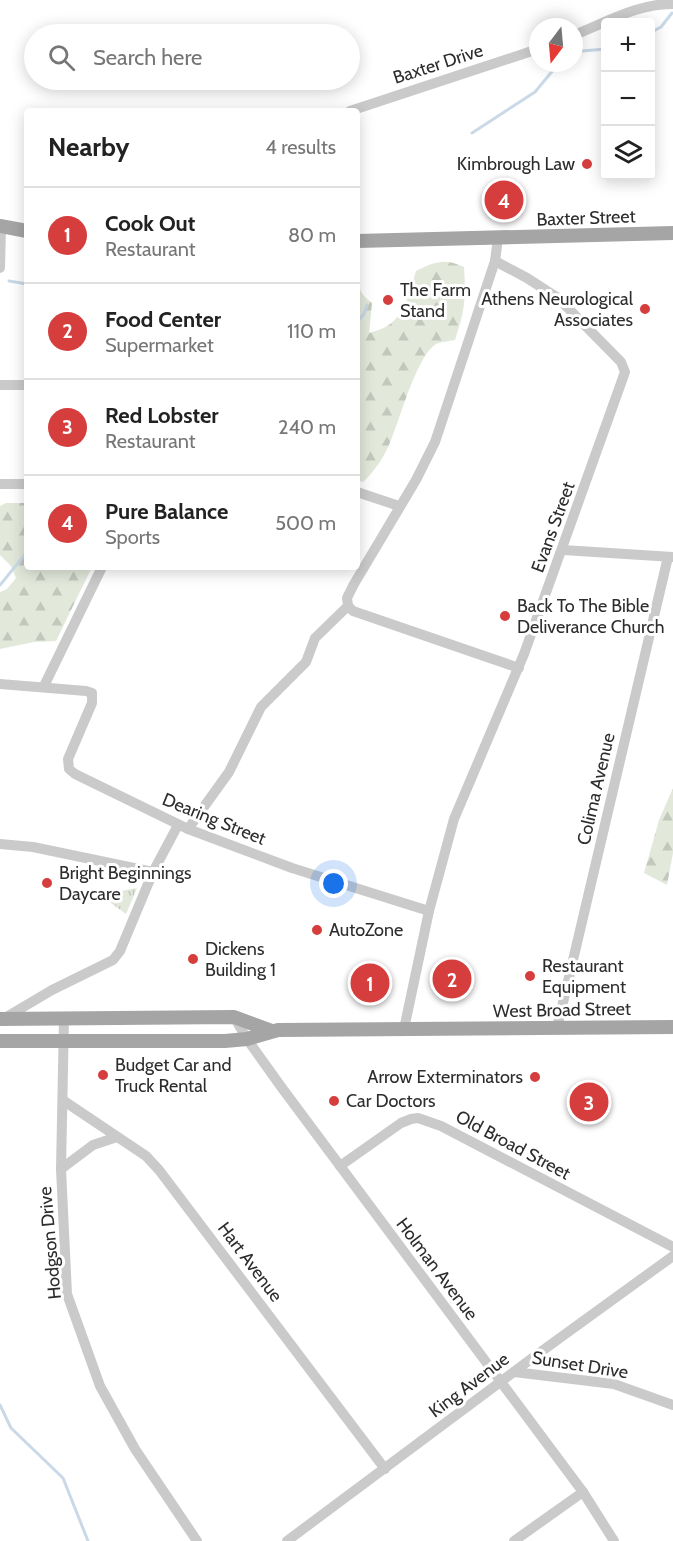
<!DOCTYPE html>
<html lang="en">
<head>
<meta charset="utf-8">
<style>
  body { margin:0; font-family:Cabin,sans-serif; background:#f2f2f2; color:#222 }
  .controls { position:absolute; right:18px; top:18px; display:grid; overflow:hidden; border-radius:6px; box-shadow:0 3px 15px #0003 }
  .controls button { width:54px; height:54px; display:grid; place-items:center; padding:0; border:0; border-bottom:2px solid #e0e0e0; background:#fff; color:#222; font:30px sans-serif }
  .compass { position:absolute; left:529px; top:18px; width:54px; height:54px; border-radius:50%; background:#fff; box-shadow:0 3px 15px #0003; rotate:196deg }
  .you { position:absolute; left:334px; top:884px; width:21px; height:21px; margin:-15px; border:4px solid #fff; border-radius:50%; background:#1a73e8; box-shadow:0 0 0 9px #1a73e833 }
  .badge { display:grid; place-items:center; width:39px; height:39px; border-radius:50%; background:#d53e3d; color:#fff; font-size:20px; font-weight:700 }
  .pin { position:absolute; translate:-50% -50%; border:3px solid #fff; box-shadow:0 2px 6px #0006 }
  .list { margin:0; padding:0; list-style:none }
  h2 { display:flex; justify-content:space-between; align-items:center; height:78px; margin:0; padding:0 24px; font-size:26px }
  h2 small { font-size:20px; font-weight:400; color:#767676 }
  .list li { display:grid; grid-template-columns:39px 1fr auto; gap:18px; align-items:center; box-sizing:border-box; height:96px; padding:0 24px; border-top:2px solid #e0e0e0 }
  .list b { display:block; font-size:22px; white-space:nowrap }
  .list p { margin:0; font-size:20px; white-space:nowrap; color:#767676 }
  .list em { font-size:20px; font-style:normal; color:#767676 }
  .icon { flex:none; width:33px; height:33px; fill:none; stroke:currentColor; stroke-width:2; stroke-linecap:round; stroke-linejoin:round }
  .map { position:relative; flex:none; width:673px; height:1541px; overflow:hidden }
  .search { position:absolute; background:#fff; box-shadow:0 3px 15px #0003; left:24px; top:24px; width:336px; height:66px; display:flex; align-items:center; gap:15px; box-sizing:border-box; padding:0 21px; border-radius:33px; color:#767676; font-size:22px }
  .panel { position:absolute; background:#fff; box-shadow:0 3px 15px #0003; left:24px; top:108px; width:336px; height:462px; border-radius:6px }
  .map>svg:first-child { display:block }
</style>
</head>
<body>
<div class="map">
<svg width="673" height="1541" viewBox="0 0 673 1541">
  <defs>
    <pattern id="grass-tufts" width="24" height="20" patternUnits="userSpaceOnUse" patternTransform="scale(1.5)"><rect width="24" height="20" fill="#e2e9db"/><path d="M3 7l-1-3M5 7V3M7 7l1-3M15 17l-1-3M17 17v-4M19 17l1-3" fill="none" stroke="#c2c8bc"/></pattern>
    <pattern id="forest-firs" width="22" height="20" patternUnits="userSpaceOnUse" patternTransform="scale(1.5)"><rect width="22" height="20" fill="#e2e9db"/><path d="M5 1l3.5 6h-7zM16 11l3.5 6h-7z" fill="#c2c8bc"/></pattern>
  </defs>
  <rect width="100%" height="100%" fill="#fff"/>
  <polygon fill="url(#grass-tufts)" points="137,888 126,914 104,898 105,894"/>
  <g fill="url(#forest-firs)">
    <path d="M357,262H359C358,282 355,290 372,303L369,333C404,325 407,301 416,271C435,261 445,258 464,267C466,299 465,310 455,340C449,341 441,342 436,344C417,355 400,419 391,440C385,456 375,471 363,482L357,480Z"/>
    <polygon points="6,503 27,503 27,567 92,567 56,641 34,642 0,649 0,592 7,589 16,578 11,566 0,555 0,506"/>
    <polygon points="673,788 673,853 667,885 644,873 659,820"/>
  </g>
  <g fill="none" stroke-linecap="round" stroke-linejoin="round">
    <g stroke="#c9d9e7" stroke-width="3">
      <polyline points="650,33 661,27 672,13"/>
      <polyline points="574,55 582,51 606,49"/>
      <polyline points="472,133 535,92 559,63"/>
      <polyline points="9,281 27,284"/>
      <polyline points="357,322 364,314 367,305"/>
      <polyline points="0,585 27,552"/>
      <polyline points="0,1405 11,1428 63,1478 88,1541"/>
    </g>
    <g stroke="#cacaca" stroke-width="10">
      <path d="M574,35C605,23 639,3 673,4"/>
      <polyline points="350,111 538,49"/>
      <polyline points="0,268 1,226"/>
      <polyline points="0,385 27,385"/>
      <polyline points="0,484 27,484"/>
      <polyline points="357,492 399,506"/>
      <polyline points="563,550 673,557"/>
      <polyline points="348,606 347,598 354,584 416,480 435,442 495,261 498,238"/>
      <polyline points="348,606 353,611 519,668"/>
      <polyline points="0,684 86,691 92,693 92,703 68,759 69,769 75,774 188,829 292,868 429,911"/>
      <polyline points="44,686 102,567"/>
      <polyline points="188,829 229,772 261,707 306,662 315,638 348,606"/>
      <polyline points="0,844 33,847 153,872"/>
      <polyline points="234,1017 247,1039 282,1088 583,1492 614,1541"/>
      <polyline points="64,1018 61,1169 67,1294 100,1386 135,1449 197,1541"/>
      <polyline points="3,1019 52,990 113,960 120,951 153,872 178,825"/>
      <polyline points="557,1028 668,557"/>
      <polyline points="404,1029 429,911 454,819 524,654 625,372 621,362 558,298 527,278 495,261"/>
      <polyline points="64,1101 146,1156 159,1170 385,1469"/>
      <polyline points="340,1166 401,1123 411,1119 418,1118 441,1126 673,1247"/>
      <polyline points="61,1169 93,1145 117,1137"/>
      <polyline points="514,1372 614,1384 673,1405"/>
      <polyline points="287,1541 535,1356 673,1256"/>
      <polyline points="514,1541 583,1492"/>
    </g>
    <g stroke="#a5a5a5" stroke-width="14">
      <polyline points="0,226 27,231"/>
      <polyline points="357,241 673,233"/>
      <polyline points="0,1019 234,1017 272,1031"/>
      <polyline points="0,1041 225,1041 247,1039 278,1030 673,1027"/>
    </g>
  </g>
  <g fill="#d53e3d" stroke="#fff" stroke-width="2">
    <circle cx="587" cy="164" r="6"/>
    <circle cx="388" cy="300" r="6"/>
    <circle cx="645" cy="309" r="6"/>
    <circle cx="505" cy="616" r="6"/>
    <circle cx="47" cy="883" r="6"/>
    <circle cx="317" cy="930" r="6"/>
    <circle cx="193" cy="959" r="6"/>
    <circle cx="530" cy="976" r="6"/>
    <circle cx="103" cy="1075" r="6"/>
    <circle cx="535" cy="1077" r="6"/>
    <circle cx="334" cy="1101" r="6"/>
  </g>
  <g text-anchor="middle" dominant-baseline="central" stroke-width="6" stroke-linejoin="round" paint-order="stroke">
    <g font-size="18" fill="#2d2d2d" stroke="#fff">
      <text transform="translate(438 64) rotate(-18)">Baxter Drive</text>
      <text transform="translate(586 218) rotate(-2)">Baxter Street</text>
      <text transform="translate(553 527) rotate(-70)">Evans Street</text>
      <text transform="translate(596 789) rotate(-77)">Colima Avenue</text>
      <text transform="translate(214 819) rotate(22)">Dearing Street</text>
      <text transform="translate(562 1010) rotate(-1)">West Broad Street</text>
      <text transform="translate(513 1145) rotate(28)">Old Broad Street</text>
      <text transform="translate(50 1243) rotate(-95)">Hodgson Drive</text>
      <text transform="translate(250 1262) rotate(53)">Hart Avenue</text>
      <text transform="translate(437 1269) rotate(53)">Holman Avenue</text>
      <text transform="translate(580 1365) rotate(9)">Sunset Drive</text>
      <text transform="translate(469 1385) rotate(-37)">King Avenue</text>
    </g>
    <g font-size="18" fill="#2d2d2d" stroke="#fff" text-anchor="start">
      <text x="575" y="164" text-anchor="end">Kimbrough Law</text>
      <text x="400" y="290">The Farm<tspan x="400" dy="21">Stand</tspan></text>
      <text x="633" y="299" text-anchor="end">Athens Neurological<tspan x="633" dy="21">Associates</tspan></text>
      <text x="517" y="606">Back To The Bible<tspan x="517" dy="21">Deliverance Church</tspan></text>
      <text x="59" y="873">Bright Beginnings<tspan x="59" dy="21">Daycare</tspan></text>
      <text x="329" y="930">AutoZone</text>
      <text x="205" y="949">Dickens<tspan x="205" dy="21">Building 1</tspan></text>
      <text x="542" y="966">Restaurant<tspan x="542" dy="21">Equipment</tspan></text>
      <text x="115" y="1065">Budget Car and<tspan x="115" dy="21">Truck Rental</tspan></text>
      <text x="523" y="1077" text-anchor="end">Arrow Exterminators</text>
      <text x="346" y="1101">Car Doctors</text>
    </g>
  </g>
</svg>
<div class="controls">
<button>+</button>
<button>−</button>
<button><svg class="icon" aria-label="layers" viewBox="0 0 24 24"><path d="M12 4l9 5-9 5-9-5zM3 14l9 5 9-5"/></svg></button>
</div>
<svg class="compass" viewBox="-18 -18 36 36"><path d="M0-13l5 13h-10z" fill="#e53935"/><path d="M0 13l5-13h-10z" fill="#767676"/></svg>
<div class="you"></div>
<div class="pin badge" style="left:370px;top:983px">1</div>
<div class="pin badge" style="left:452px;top:979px">2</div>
<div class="pin badge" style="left:589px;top:1102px">3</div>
<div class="pin badge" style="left:504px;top:200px">4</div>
<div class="search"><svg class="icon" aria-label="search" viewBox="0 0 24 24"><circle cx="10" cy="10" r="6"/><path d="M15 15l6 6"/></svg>Search here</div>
<section class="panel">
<h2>Nearby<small>4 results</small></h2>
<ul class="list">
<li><span class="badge">1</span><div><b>Cook Out</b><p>Restaurant</p></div><em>80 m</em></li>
<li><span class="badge">2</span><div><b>Food Center</b><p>Supermarket</p></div><em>110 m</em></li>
<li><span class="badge">3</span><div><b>Red Lobster</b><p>Restaurant</p></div><em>240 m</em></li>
<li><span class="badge">4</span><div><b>Pure Balance</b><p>Sports</p></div><em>500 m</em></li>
</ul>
</section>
</div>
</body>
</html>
